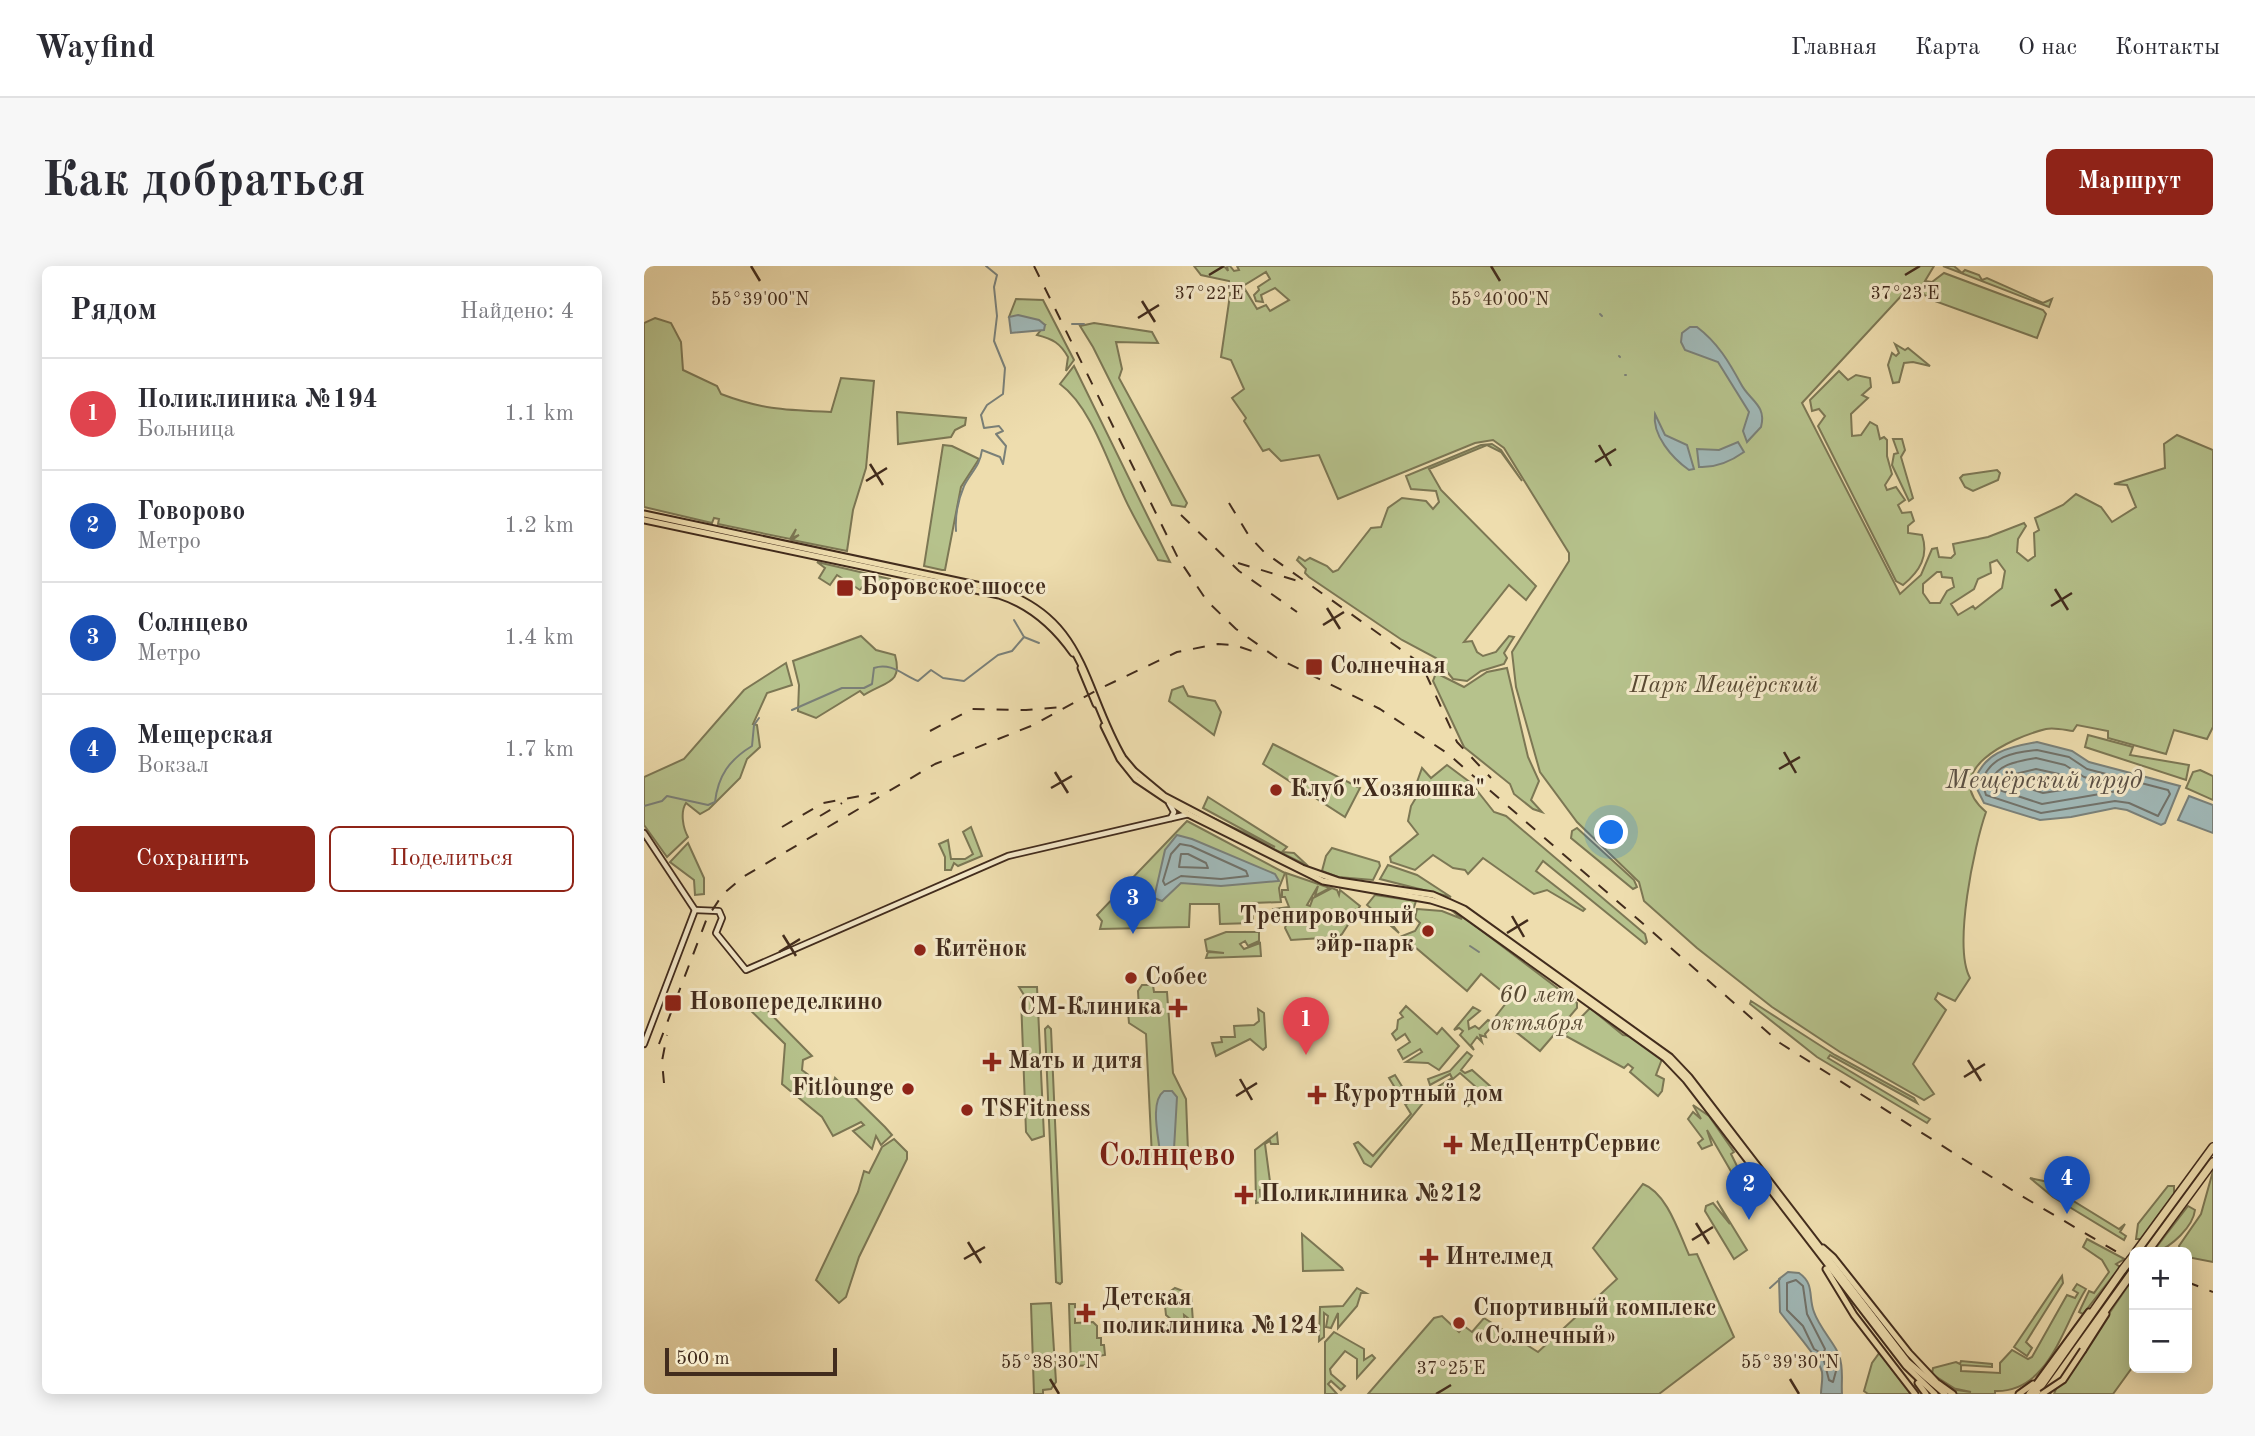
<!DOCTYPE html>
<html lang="ru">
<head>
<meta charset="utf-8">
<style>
  body { margin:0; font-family:"Old Standard TT",serif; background:#f7f7f7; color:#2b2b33 }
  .controls { position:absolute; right:21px; bottom:21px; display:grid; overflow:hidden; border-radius:10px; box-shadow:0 4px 18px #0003 }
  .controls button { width:63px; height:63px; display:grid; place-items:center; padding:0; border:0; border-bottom:2px solid #e1e1e2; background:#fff; color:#2b2b33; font:35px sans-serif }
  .scale { position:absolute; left:21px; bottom:18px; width:172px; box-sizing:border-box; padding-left:7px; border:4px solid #422c1d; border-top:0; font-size:19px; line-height:24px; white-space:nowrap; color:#422c1d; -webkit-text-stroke:5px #f4e9ca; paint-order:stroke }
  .you { position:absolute; left:968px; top:567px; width:24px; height:24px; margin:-18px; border:5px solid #fff; border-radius:50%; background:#1a73e8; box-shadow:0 0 0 10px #1a73e833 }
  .badge { display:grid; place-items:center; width:46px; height:46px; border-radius:50%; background:#8f2418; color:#fff; font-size:23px; font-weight:700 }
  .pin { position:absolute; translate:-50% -58px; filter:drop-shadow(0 2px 4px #0008) }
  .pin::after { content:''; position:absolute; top:37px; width:24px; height:21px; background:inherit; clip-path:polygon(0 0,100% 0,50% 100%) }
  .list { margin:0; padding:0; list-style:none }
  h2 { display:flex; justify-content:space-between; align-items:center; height:91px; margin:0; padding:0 28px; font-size:30px }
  h2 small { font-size:23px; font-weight:400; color:#7c7c81 }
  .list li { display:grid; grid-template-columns:46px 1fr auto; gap:21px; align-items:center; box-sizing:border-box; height:112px; padding:0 28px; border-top:2px solid #e1e1e2 }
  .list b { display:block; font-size:26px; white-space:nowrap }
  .list p { margin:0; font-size:23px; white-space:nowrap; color:#7c7c81 }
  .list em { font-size:23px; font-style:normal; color:#7c7c81 }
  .actions { display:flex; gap:14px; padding:21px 28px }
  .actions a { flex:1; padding:16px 0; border:2px solid #8f2418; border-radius:10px; text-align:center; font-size:24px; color:#8f2418 }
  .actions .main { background:#8f2418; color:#fff }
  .map { position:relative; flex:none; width:1569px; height:1128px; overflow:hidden; border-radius:10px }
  header { display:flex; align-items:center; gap:42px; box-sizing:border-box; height:98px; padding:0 35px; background:#fff; border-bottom:2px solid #e1e1e2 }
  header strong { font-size:33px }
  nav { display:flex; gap:38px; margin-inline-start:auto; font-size:24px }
  .intro { display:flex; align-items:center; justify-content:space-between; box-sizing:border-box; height:168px; padding:0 42px }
  h1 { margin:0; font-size:49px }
  .button { padding:18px 32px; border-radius:10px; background:#8f2418; color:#fff; font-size:24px; font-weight:700 }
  main { display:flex; gap:42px; padding:0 42px }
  aside { flex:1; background:#fff; border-radius:10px; box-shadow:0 4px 18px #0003 }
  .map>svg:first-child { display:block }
</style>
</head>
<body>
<header>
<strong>Wayfind</strong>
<nav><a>Главная</a><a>Карта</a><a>О нас</a><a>Контакты</a></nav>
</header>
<div class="intro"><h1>Как добраться</h1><a class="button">Маршрут</a></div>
<main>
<aside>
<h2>Рядом<small>Найдено: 4</small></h2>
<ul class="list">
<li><span class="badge" style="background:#e0444e">1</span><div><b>Поликлиника №194</b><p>Больница</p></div><em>1.1 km</em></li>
<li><span class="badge" style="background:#1a4fb4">2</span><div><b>Говорово</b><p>Метро</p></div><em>1.2 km</em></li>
<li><span class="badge" style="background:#1a4fb4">3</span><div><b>Солнцево</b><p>Метро</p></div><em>1.4 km</em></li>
<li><span class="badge" style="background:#1a4fb4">4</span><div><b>Мещерская</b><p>Вокзал</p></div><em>1.7 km</em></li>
</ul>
<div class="actions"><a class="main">Сохранить</a><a>Поделиться</a></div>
</aside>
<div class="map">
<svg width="1569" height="1128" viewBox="0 0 1569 1128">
  <rect width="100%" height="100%" fill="#eeddae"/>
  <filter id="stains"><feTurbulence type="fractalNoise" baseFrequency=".00286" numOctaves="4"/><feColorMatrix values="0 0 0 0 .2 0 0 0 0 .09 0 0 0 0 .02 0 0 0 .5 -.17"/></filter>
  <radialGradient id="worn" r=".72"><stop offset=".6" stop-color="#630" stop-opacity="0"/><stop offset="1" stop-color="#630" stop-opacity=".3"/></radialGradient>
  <g fill="#b6c28c" stroke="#7c7754" stroke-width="2" fill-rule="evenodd">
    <path d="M550,0H580L584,5L583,0H586L590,5L595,4L593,0H1290L1281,15L1288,16L1300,7L1399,44L1402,48L1393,72L1285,33L1271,20L1258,29L1158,137L1256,328L1277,309L1288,283L1293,282L1295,291L1307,292L1311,288L1309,278L1344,271L1380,257L1382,260L1374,273L1373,286L1384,295L1391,290L1390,267L1395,264L1391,252L1419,239L1432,228L1457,241L1468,256L1492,241L1483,219L1470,218L1521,202L1520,178L1533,169L1569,184V461L1563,473L1530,464L1522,488L1464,472V465L1433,459L1429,465C1421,464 1410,461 1402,463C1366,472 1294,505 1342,546C1330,580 1309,681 1326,712L1311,735L1294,727L1291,733L1302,744L1269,798L1290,828L1280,834L1196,786L1128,741L1053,682L1000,635L995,616L933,556L896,506L872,421L868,386L925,295V287L860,182L849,174L831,177L694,233L675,189L637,195L625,183L619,185L600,155L602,152L588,132L600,123L587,94L577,91L586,29L585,15L557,9ZM622,6L626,13L614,21L615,24L610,29L612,35L619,36L617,29L631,22L645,34L626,45L622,39L613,43L599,20ZM1353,294L1361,305L1358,322L1331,343L1329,340L1314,349L1307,338L1330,323L1334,313L1347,307L1346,297ZM1293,306H1297L1298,311L1308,312L1310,321L1303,325L1296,337H1286L1279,327V318Z"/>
    <polygon points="1299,0 1310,0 1318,7 1321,4 1335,9 1338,14 1343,12 1399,37 1408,33 1405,41"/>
    <path d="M372,33L399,34L430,94L422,105L424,91C416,77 409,73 393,69L401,59L365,51Z"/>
    <path d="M11,52L27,57L37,76L39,104L73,120L77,128C119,144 143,144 187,146L197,112L230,115L222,202L209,244L203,285L148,274L155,269L148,272L152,263L146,273L74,258L75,253L70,252L68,257L0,241V57Z"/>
    <polygon points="450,57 508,66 514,77 472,76 478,103 475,112 543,237 541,241 528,239 449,81 436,60"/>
    <polygon points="1251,78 1261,84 1264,82 1286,100 1269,96 1260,97 1255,116 1249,117 1244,99 1248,87 1252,90 1255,87"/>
    <path d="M430,100L526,296L514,294C504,276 494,259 485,241C466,204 449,142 416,118Z"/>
    <path d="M1195,105L1204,114L1212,109L1226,112L1227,121L1218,129L1224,132L1207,148L1208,170L1217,169L1226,156L1233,160L1236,173L1240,171L1243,174V190L1248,208L1241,219L1243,224L1252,221L1261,234L1254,239L1258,247L1267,246L1270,255L1264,260V267L1278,269C1285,290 1276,305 1259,319L1252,315L1174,160L1181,150L1175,143L1168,145L1166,134Z"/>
    <polygon points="253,146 322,152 321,159 311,164 307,171 254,178"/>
    <polygon points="1249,173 1258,173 1261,184 1257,191 1269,232 1265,235 1248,199 1250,188 1254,187"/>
    <polygon points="848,178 857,184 878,215 857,186 843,179 785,203 797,224 892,320 882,334 865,319 820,376 828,375 833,386 839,390 852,386 865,370 870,371 860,387 863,392 860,398 837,405 823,415 809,413 792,392 758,374 665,311 661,307 662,303 653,294 655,291 661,295 666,292 683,300 689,306 694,304 727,262 737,261 744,242 758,232 782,235 789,243 795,236 792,225 767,223 762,210 837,179"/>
    <polygon points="299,179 308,180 335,193 317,221 301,304 298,304 280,300"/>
    <polygon points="1353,204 1356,207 1354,214 1329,225 1321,221 1316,212 1319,209"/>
    <polygon points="173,296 246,313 245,320 226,324 219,320 216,324 193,309 186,319 175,312 181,302"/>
    <path d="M217,370L232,384L251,389C259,418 242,415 220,429L216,425L172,452L154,445L155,419L149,395Z"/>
    <path d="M142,397L148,419L123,427L109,458L113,459L116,481L103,493L96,512L65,543L56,548L42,537C36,546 39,562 44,571L23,591L0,559V511L40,493L100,424Z"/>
    <polygon points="863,402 884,491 895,515 887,534 898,546 889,543 870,528 866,518 820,481 789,415 792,407 820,421 843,406"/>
    <polygon points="539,420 544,430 571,435 577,446 570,469 525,435 528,424"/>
    <polygon points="1444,469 1489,481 1486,489 1545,499 1542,514 1441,481"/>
    <polygon points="629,478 716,522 701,551 619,498"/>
    <polygon points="803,499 827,517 850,546 862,550 1001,668 1003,676 1001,678 899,595 892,605 941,643 939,645 903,624 890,628 839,592 824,608 821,604 809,602 789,589 771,604 747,596 746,591 774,568 764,555 767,540 779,520 773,516 778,502 787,512"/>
    <polygon points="1556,504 1569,510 1569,534 1542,522 1549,506"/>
    <polygon points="564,531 643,581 638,586 650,587 664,600 556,546 631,581 559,542"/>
    <polygon points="543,555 641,607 635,622 637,636 608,637 609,657 576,658 575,638 546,638 545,661 456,663 458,655 453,649"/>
    <polygon points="327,561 338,590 314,600 310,597 307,604 301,604 301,591 295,578 304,574 307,593 321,593 329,588 319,566"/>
    <polygon points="933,562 990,614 993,621 989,623 927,572 928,565"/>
    <polygon points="44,577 60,612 60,628 51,629 50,614 26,596"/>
    <polygon points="688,582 735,596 736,600 729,614 694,611 678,605 682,590"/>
    <polygon points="744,599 773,609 807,631 736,613"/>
    <polygon points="642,607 686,622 671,630 674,620 663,639 666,640 669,632 688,622 693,624 695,629 696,624 716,640 698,668 694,671 647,674 641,662 644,654 631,653 629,643 645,641 641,631 638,631 638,624 644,624"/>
    <polygon points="731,629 772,635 767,650 752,643 743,652 755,667 723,639"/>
    <polygon points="773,643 798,645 818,653 806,643 817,649 933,737 933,742 896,785 852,750 866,732 837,708 823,725 758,670 771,665 776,657 771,652"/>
    <polygon points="582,666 615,666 615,675 604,680 601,675 596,678 600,683 616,677 617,690 562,692 564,686 580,687 563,685 561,674"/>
    <path d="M498,719H509L510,726H523L529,807L542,833L544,886C533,893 520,898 508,891L502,768L485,757L484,745L495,744L494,725Z"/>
    <polygon points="375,721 393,721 400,870 388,874 382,866 377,732 380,729"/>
    <polygon points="110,731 168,790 159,794 158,804 182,822 189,819 191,812 241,861 248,869 237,879 232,870 228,883 209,865 220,859 217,856 189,870 178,851 138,818 141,778 99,737"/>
    <polygon points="1107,735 1191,789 1270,832 1273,837 1186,789 1184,792 1286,853 1283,857 1173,791 1106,738"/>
    <polygon points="762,740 793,768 798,762 815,780 795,804 784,797 762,796 778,786 776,783 759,793 754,784 766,776 761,768 752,774 748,768 753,763 754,754 759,751 756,747"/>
    <polygon points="829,741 836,745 824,755 825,763 831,760 835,763 844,754 851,757 841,768 842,771 836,769 838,776 833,771 827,779 830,784 816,769 819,765 815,762 810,764"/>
    <polygon points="946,742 979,769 987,770 1018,793 1012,809 1020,813 1018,825 1014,830 986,806 989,802 984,798 980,802 920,769"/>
    <polygon points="614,743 620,747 622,781 619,784 606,773 572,790 568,777 578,776 577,771 591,771 590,760 610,759 615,755"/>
    <polygon points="404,760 407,763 418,1016 416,1018 412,1016 401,763"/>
    <polygon points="823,786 828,790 817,804 821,807 828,804 846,820 835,836 830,833 824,840 820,836 832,821 816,807 797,823 790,823 808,812 806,808 786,819 784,813 806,805"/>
    <polygon points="751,809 762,827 757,833 762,838 776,831 772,825 765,828 773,822 784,831 727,901 720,897 710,878 714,876 729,890 767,848 745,812"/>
    <polygon points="1049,839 1065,850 1090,886 1087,888 1094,902 1088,907 1063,864 1068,879 1058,883 1054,877 1059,873 1044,853 1049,846 1057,853"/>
    <polygon points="633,867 634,878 627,878 626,875 621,878 627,923 616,924 617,936 612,937 611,884"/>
    <polygon points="250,873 263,886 263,893 215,991 202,1031 195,1037 172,1014 214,926 220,905 225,907 238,881"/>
    <polygon points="1569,905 1569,996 1543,991 1543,986 1536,986 1535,980 1557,948"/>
    <polygon points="1386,912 1404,916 1410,923 1475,963 1481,958 1476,966 1482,970 1480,974 1409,931"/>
    <path d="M999,918C1023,927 1035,967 1045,989L1053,988L1090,1071L1015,1128H724L790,1052L798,1050L815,1066L820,1060L828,1066L840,1052L894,1086L973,1013L949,982Z"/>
    <polygon points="1524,920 1530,920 1530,928 1497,973 1492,973 1494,958"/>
    <polygon points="1073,935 1103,984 1090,993 1061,945 1062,940 1069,937 1086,958"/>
    <path d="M1544,940L1551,944C1549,961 1527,981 1512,986L1511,983Z"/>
    <polygon points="658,968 698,1002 699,1004 659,1005"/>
    <polygon points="1443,973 1490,998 1490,1002 1479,994 1472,998 1476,1001 1439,1048 1435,1046 1445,1025 1450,1027 1465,1006 1458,994 1439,981"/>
    <polygon points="1418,1010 1419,1017 1382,1076 1388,1082 1383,1090 1370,1081"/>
    <polygon points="1490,1011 1490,1099 1469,1128 1410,1128 1416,1113 1444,1073 1447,1074"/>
    <path d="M1433,1018L1442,1023C1419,1059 1405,1127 1351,1125V1128H1313L1303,1121L1327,1126L1313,1124L1288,1108L1289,1102L1312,1096L1316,1098L1317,1095L1348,1098V1101L1317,1099V1105L1356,1107V1097L1368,1084L1384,1093L1388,1091L1423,1029L1431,1032L1434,1027L1429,1024Z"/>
    <polygon points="531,1022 547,1028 549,1056 540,1049 541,1060 523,1064 523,1059 530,1056 522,1049 520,1030"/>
    <polygon points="713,1022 722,1027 717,1027 713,1040 694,1062 694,1047 687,1062 682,1061 684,1050 680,1047 680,1071 675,1075 676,1041 699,1040"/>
    <polygon points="407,1037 412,1116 407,1123 399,1124 399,1128 390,1128 387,1038"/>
    <polygon points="425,1038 431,1038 431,1057 449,1056 453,1060 453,1072 457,1072 457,1079 460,1079 461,1089 454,1090 454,1099 427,1100"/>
    <polygon points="690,1066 720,1083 720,1094 728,1089 731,1092 713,1112 713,1093 701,1085 686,1103 687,1108 701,1120 697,1124 687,1115 684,1118 693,1128 681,1128 681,1076"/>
    <polygon points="1236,1086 1268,1128 1224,1128 1220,1125 1228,1097"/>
  </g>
  <g fill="#a0b8b7" stroke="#7a8079" stroke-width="2">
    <polygon points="374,49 395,54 401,59 400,64 367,67 365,51"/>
    <path d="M1046,61H1053C1074,77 1085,96 1097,118C1105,134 1123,139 1117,161L1103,176L1099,165L1105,146L1074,96L1041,84L1037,76L1038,67Z"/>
    <path d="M1011,148L1021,169L1043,179L1050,203L1045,204C1028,192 1008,169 1011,148Z"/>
    <path d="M1094,176L1100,186C1086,196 1072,202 1055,201L1053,183L1075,184Z"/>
    <path d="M1393,476L1428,485L1445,496L1536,520L1521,557L1517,559L1483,544L1471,542L1427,551L1396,554L1340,537L1330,517C1339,487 1363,481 1393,476Z"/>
    <polygon points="1545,530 1569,539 1569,567 1534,554"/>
    <polygon points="533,569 548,573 631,608 635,615 577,620 537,617 518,635 510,632 521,584"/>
    <path d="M520,825H528L533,831L530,883L524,889L516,886C514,869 506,835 520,825Z"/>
    <path d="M1144,1006L1155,1007C1171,1018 1164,1031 1170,1046C1175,1061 1191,1078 1195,1089C1200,1103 1197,1114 1198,1128H1177C1177,1121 1179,1114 1178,1106C1174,1090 1146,1060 1136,1046L1135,1013Z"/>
  </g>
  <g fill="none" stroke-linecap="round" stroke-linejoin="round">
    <g stroke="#71726a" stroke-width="2">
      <path d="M1393,484L1425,491L1443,503L1524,524L1526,528L1514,550L1485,537L1471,535L1397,547L1342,529L1338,516C1345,491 1369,486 1393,484Z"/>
      <path d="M1392,492L1421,499L1440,511L1477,520L1479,524L1398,538L1349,522L1347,516C1352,498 1375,495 1392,492Z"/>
      <polygon points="1392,503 1415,508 1430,518 1431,522 1399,527 1363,515 1367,509"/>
      <polygon points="536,578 547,580 602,605 604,610 577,613 537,610 521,619 519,615 527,588"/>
      <polygon points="537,588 544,588 562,597 564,602 535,601"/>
      <polygon points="1152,1014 1159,1020 1163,1048 1181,1083 1179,1088 1170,1083 1159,1060 1143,1044 1143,1017"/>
      <polygon points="1182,1086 1188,1090 1192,1105 1189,1116 1185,1114 1179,1091"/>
    </g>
    <g stroke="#7a8079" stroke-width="2">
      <polyline points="956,48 958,50"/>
      <polyline points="428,58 440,58"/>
      <polyline points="975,90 976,91"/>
      <polyline points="981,109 982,109"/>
      <path d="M312,265C311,250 314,234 320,220C327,206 336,200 338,184L356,191L359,198L362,180L352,168L359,165L355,160L340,162L337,149L343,139L359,128L361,102L350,75L353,50L350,21L353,9L342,0"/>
      <polyline points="380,371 395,377"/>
      <path d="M148,444L198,422H220L228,418L230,402C247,396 259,409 274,415L287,404L299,412L320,415L354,389L368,385L380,371L370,354"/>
      <path d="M0,540L18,535L23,530L64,539L71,536C74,510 85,494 108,480L110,459L115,452"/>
      <polyline points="826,680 835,686"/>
      <polyline points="1126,1022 1136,1013"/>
    </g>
    <defs>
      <g id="secondary">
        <polyline points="525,537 530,546 527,552"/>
        <polyline points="0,567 51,644"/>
        <polyline points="51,644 75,645 78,652 72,667 102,704 364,590 545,548"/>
        <polyline points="0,778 51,644"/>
      </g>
      <g id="primary">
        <path d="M0,248L351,323C443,352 438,422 479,492L490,505L520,530L658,602L695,615L789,629L820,643L1026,791L1045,811L1264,1096L1301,1128"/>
        <path d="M0,254L355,329C386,339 410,360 429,387"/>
        <polyline points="437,402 452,438"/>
        <polyline points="460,460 476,493 492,513 544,548 679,615 787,634 812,642 1021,792 1042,814 1262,1100 1291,1128"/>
        <polyline points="1179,982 1189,991 1265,1087 1297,1121"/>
        <polyline points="1182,1003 1210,1049 1271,1128"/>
        <polyline points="1439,1084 1462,1048"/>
        <polyline points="1274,1117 1282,1128"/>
        <polyline points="1295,1118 1309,1128"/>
        <polyline points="1375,1128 1389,1118"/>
        <polyline points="1385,1128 1445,1046"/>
      </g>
      <g id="highway">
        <polyline points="1492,986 1569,881"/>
        <polyline points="1503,986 1569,896"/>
        <polyline points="1403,1125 1490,1004"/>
        <polyline points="1391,1128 1479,1003"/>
      </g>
    </defs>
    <use href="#secondary" stroke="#422c1d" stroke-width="8"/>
    <use href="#primary" stroke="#422c1d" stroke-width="9"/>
    <use href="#highway" stroke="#422c1d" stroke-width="10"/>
    <use href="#secondary" stroke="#f4e9ca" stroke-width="4.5"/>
    <use href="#primary" stroke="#eeddae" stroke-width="5"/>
    <use href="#highway" stroke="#eeddae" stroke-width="7"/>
    <g stroke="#422c1d" stroke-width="2" stroke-dasharray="12 12" stroke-linecap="butt">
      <polyline points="390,0 534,292 563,335 592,363 633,392 736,443 803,487 1136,777 1376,929 1490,996"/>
      <polyline points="585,237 605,270 620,286 773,395 781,406 813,476 847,512"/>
      <polyline points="537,249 595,305 653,346"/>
      <polyline points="594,297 654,315"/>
      <polyline points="286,465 328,443 382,444 417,441"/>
      <polyline points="176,550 198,537"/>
      <polyline points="138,561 179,537 232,527"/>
      <polyline points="15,778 63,652 79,628 99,611 291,498 387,460 457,422 533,386 574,378 590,379 614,387"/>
      <polyline points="20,817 18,795 23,769"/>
      <polyline points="1543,1016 1569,1026"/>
    </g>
    <defs>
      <polyline id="primary-bridge" points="1398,1128 1419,1114 1439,1084"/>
      <polyline id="highway-bridge" points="1479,1003 1490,989"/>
    </defs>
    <use href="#primary-bridge" stroke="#422c1d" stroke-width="9" stroke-linecap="butt"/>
    <use href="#highway-bridge" stroke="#422c1d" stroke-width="10" stroke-linecap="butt"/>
    <use href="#primary-bridge" stroke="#eeddae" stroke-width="5"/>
    <use href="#highway-bridge" stroke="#eeddae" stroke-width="7"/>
  </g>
  <path fill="none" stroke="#422c1d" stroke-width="2.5" d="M107,0L116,15M847,0L856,15M565,9L580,0M1261,9L1276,0M498,35L511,56M494,52L515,39M955,179L967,200M951,196L972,183M226,198L239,219M222,215L243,202M1411,323L1424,344M1407,340L1428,327M683,342L696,363M679,359L700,346M1140,486L1152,507M1135,503L1156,491M411,506L424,527M407,522L428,510M868,650L880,671M863,667L884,654M139,669L152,690M135,686L156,673M1324,794L1337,815M1320,811L1341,798M596,813L608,834M592,830L613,817M1052,957L1065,978M1048,974L1069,961M324,976L337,997M320,993L341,981M406,1113L415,1128M1146,1113L1155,1128M792,1128L807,1119"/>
  <g fill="#8f2418" stroke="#f4e9ca" stroke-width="2.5">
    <rect x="192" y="313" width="18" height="18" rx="3.5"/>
    <rect x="661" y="392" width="18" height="18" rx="3.5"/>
    <circle cx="632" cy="524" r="7"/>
    <circle cx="784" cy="665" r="7"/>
    <circle cx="276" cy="684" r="7"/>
    <circle cx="487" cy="712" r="7"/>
    <rect x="20" y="728" width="18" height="18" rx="3.5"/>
    <path d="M530.5 731.5h7v7h7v7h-7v7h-7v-7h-7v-7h7z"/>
    <path d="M344.5 785.5h7v7h7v7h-7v7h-7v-7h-7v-7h7z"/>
    <circle cx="264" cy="823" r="7"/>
    <path d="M669.5 818.5h7v7h7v7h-7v7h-7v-7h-7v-7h7z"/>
    <circle cx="323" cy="844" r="7"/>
    <path d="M805.5 868.5h7v7h7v7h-7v7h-7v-7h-7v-7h7z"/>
    <path d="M596.5 918.5h7v7h7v7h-7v7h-7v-7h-7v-7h7z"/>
    <path d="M781.5 981.5h7v7h7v7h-7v7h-7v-7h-7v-7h7z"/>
    <path d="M438.5 1036.5h7v7h7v7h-7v7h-7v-7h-7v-7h7z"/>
    <circle cx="815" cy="1057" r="7"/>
  </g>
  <g text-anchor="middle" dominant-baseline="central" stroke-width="6" stroke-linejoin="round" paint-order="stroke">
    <g font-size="24" font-weight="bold" fill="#422c1d" stroke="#f4e9ca" text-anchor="start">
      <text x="217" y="322">Боровское шоссе</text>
      <text x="686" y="401">Солнечная</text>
      <text x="646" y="524">Клуб "Хозяюшка"</text>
      <text x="770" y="651" text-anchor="end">Тренировочный<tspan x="770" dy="28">эйр-парк</tspan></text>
      <text x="290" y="684">Китёнок</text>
      <text x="501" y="712">Собес</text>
      <text x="45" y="737">Новопеределкино</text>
      <text x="518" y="742" text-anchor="end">СМ-Клиника</text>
      <text x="364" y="796">Мать и дитя</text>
      <text x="250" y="823" text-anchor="end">Fitlounge</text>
      <text x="689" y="829">Курортный дом</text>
      <text x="337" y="844">TSFitness</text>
      <text x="825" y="879">МедЦентрСервис</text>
      <text x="616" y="929">Поликлиника №212</text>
      <text x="801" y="992">Интелмед</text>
      <text x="458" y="1033">Детская<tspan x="458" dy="28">поликлиника №124</tspan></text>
      <text x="829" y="1043">Спортивный комплекс<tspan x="829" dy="28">«Солнечный»</tspan></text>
    </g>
    <g font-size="24" font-style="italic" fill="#594a33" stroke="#f4e9ca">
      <text x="1080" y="420">Парк Мещёрский</text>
      <text x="893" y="730">60 лет<tspan x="893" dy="28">октября</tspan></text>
    </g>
    <g font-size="26" font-style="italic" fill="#5a4f44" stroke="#f4e9ca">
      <text x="1400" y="515">Мещёрский пруд</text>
    </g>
    <g font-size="32" font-weight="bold" fill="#7a1f14" stroke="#f4e9ca">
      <text x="523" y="891">Солнцево</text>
    </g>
  </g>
  <g font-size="18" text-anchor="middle" fill="#422c1d" stroke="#f4e9ca" stroke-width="6" stroke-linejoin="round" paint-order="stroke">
    <text x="565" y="33">37°22'E</text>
    <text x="1261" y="33">37°23'E</text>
    <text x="116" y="39">55°39'00"N</text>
    <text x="856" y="39">55°40'00"N</text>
    <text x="406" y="1102">55°38'30"N</text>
    <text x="1146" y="1102">55°39'30"N</text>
    <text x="807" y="1108">37°25'E</text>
  </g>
  <rect width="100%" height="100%" filter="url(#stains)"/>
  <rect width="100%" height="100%" fill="url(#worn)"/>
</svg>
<div class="controls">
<button>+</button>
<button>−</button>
</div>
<div class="scale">500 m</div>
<div class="you"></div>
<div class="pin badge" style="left:662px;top:789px;background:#e0444e">1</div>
<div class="pin badge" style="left:1105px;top:954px;background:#1a4fb4">2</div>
<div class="pin badge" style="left:489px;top:668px;background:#1a4fb4">3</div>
<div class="pin badge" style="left:1423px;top:948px;background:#1a4fb4">4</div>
</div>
</main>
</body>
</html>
